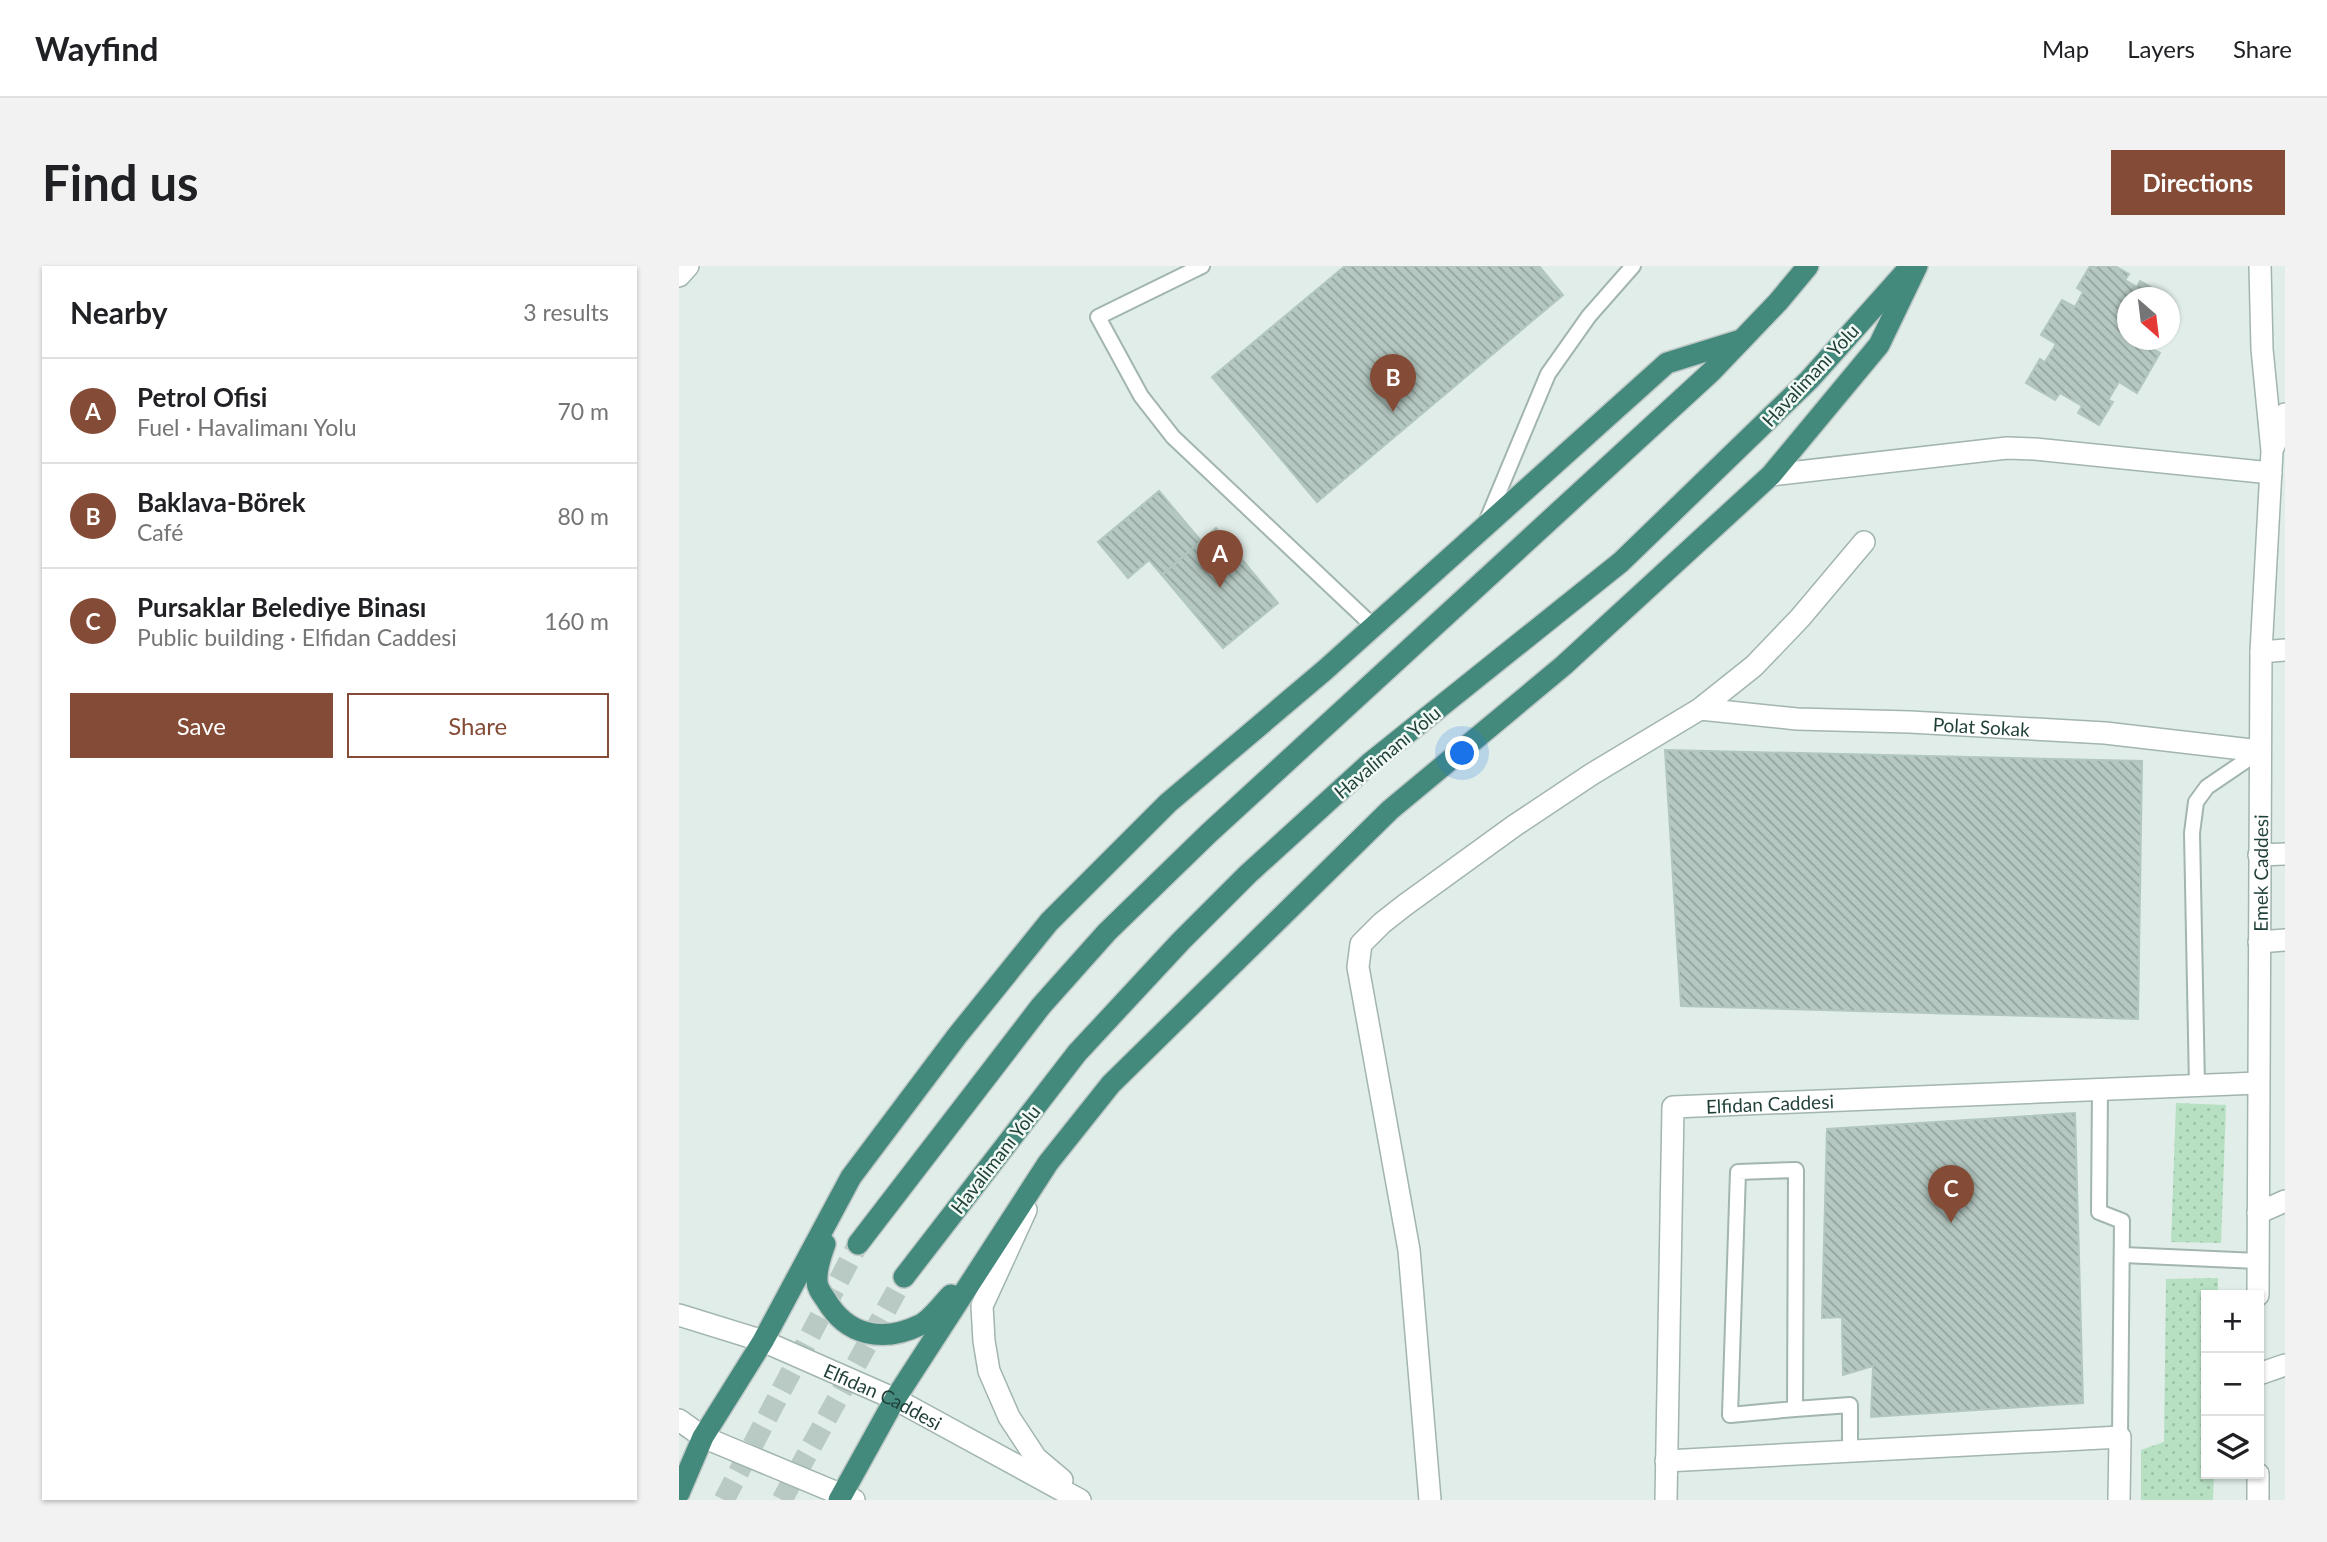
<!DOCTYPE html>
<html lang="en">
<head>
<meta charset="utf-8">
<style>
  body { margin:0; font-family:Lato,sans-serif; background:#f2f2f2; color:#202124 }
  .controls { position:absolute; right:21px; bottom:21px; display:grid; overflow:hidden; border-radius:0px; box-shadow:0 2px 5px #0004 }
  .controls button { width:63px; height:63px; display:grid; place-items:center; padding:0; border:0; border-bottom:2px solid #e0e0e0; background:#fff; color:#202124; font:35px sans-serif }
  .compass { position:absolute; left:1438px; top:21px; width:63px; height:63px; border-radius:50%; background:#fff; box-shadow:0 2px 5px #0004; rotate:152deg }
  .you { position:absolute; left:784px; top:488px; width:24px; height:24px; margin:-18px; border:5px solid #fff; border-radius:50%; background:#1a73e8; box-shadow:0 0 0 10px #1a73e833 }
  .badge { display:grid; place-items:center; width:46px; height:46px; border-radius:50%; background:#844b36; color:#fff; font-size:23px; font-weight:700 }
  .pin { position:absolute; translate:-50% -58px; filter:drop-shadow(0 2px 4px #0008) }
  .pin::after { content:''; position:absolute; top:37px; width:24px; height:21px; background:inherit; clip-path:polygon(0 0,100% 0,50% 100%) }
  .list { margin:0; padding:0; list-style:none }
  h2 { display:flex; justify-content:space-between; align-items:center; height:91px; margin:0; padding:0 28px; font-size:30px }
  h2 small { font-size:23px; font-weight:400; color:#757577 }
  .list li { display:grid; grid-template-columns:46px 1fr auto; gap:21px; align-items:center; box-sizing:border-box; height:105px; padding:0 28px; border-top:2px solid #e0e0e0 }
  .list b { display:block; font-size:26px; white-space:nowrap }
  .list p { margin:0; font-size:23px; white-space:nowrap; color:#757577 }
  .list em { font-size:23px; font-style:normal; color:#757577 }
  .actions { display:flex; gap:14px; padding:21px 28px }
  .actions a { flex:1; padding:16px 0; border:2px solid #844b36; border-radius:0px; text-align:center; font-size:24px; color:#844b36 }
  .actions .main { background:#844b36; color:#fff }
  .icon { flex:none; width:38px; height:38px; fill:none; stroke:currentColor; stroke-width:2; stroke-linecap:round; stroke-linejoin:round }
  .map { position:relative; flex:none; width:1606px; height:1234px; overflow:hidden; border-radius:0px }
  header { display:flex; align-items:center; gap:42px; box-sizing:border-box; height:98px; padding:0 35px; background:#fff; border-bottom:2px solid #e0e0e0 }
  header strong { font-size:33px }
  nav { display:flex; gap:38px; margin-inline-start:auto; font-size:24px }
  .intro { display:flex; align-items:center; justify-content:space-between; box-sizing:border-box; height:168px; padding:0 42px }
  h1 { margin:0; font-size:49px }
  .button { padding:18px 32px; border-radius:0px; background:#844b36; color:#fff; font-size:24px; font-weight:700 }
  main { display:flex; gap:42px; padding:0 42px }
  aside { flex:1; background:#fff; border-radius:0px; box-shadow:0 2px 5px #0004 }
  .map>svg:first-child { display:block }
</style>
</head>
<body>
<header>
<strong>Wayfind</strong>
<nav><a>Map</a><a>Layers</a><a>Share</a></nav>
</header>
<div class="intro"><h1>Find us</h1><a class="button">Directions</a></div>
<main>
<aside>
<h2>Nearby<small>3 results</small></h2>
<ul class="list">
<li><span class="badge">A</span><div><b>Petrol Ofisi</b><p>Fuel · Havalimanı Yolu</p></div><em>70 m</em></li>
<li><span class="badge">B</span><div><b>Baklava-Börek</b><p>Café</p></div><em>80 m</em></li>
<li><span class="badge">C</span><div><b>Pursaklar Belediye Binası</b><p>Public building · Elfidan Caddesi</p></div><em>160 m</em></li>
</ul>
<div class="actions"><a class="main">Save</a><a>Share</a></div>
</aside>
<div class="map">
<svg width="1606" height="1234" viewBox="0 0 1606 1234">
  <defs>
    <pattern id="grass-dots" width="8" height="8" patternUnits="userSpaceOnUse" patternTransform="scale(1.75)"><rect width="8" height="8" fill="#b7e0c3"/><path d="M2 2h.1M6 6h.1" fill="none" stroke="#9dc1a8" stroke-width="1.8" stroke-linecap="round"/></pattern>
    <pattern id="building-back-hatch" width="6" height="6" patternUnits="userSpaceOnUse" patternTransform="scale(1.75)"><rect width="6" height="6" fill="#b5c8c1"/><path d="M-1 5l2 2M0 0l6 6M5-1l2 2" fill="none" stroke="#93a49e"/></pattern>
  </defs>
  <rect width="100%" height="100%" fill="#e0ede8"/>
  <g fill="url(#grass-dots)">
    <polygon points="1497,837 1547,839 1542,977 1492,976"/>
    <polygon points="1539,1012 1539,1029 1527,1029 1527,1208 1535,1208 1534,1234 1462,1234 1462,1184 1485,1176 1487,1013"/>
  </g>
  <g fill="url(#building-back-hatch)" stroke="#b2c7bf" stroke-width="2">
    <polygon points="666,0 860,0 884,29 638,236 533,111"/>
    <polygon points="1411,0 1436,0 1450,8 1446,14 1458,21 1461,15 1490,32 1448,32 1448,74 1469,74 1466,79 1481,87 1458,127 1440,116 1429,134 1434,136 1420,159 1399,147 1403,140 1381,127 1376,134 1347,117 1361,93 1366,96 1377,78 1362,69 1383,34 1396,41 1404,26 1398,22"/>
    <polygon points="480,225 522,275 483,309 470,294 449,312 419,276"/>
    <polygon points="537,262 599,337 544,382 483,309"/>
    <polygon points="986,484 1463,495 1459,753 1002,740"/>
    <polygon points="1396,847 1404,1137 1192,1151 1194,1100 1164,1109 1163,1051 1143,1052 1148,863"/>
  </g>
  <g fill="none" stroke-linecap="round" stroke-linejoin="round">
    <g stroke="#b9cac5" stroke-width="21" stroke-dasharray="21 10" stroke-linecap="butt">
      <polyline points="45,1234 179,978"/>
      <polyline points="103,1234 225,1011"/>
    </g>
    <defs>
      <g id="service">
        <polyline points="523,0 419,51 462,130 494,171 694,360"/>
        <polyline points="808,254 869,108 910,50 954,0"/>
        <polyline points="1518,820 1513,567 1517,536 1528,521 1581,485"/>
        <polyline points="1421,823 1420,946 1443,955 1441,1171"/>
        <polyline points="1444,989 1579,995"/>
        <polyline points="1116,1143 1051,1149 1059,906 1117,904 1116,1143 1171,1139 1171,1185"/>
      </g>
      <g id="minor">
        <polyline points="1092,209 1328,182 1356,183 1592,207"/>
        <polyline points="1582,386 1606,384"/>
        <path id="s1" d="M1021,443L1118,453L1231,456L1426,467L1581,485"/>
        <polyline points="1580,589 1606,588"/>
        <polyline points="1580,676 1606,674"/>
        <polyline points="1580,1108 1606,1099"/>
        <polyline points="987,1195 1441,1171 1440,1234"/>
        <polyline points="751,1234 730,984 679,701 682,678 703,657 726,639 835,560 913,508 1021,443 1075,400 1121,352 1185,276"/>
        <path id="s2" d="M987,1234L994,841L1579,817"/>
      </g>
      <g id="tertiary">
        <polyline points="0,10 9,0"/>
        <polyline points="1595,180 1606,148"/>
        <polyline points="347,944 303,1040 305,1075 310,1105 330,1151 357,1192 383,1214"/>
        <polyline points="1579,947 1606,935"/>
        <path id="s3" d="M1579,1029L1582,386L1593,185L1583,83L1581,0"/>
        <path id="s4" d="M0,1049L84,1075L216,1133L401,1234"/>
        <polyline points="0,1154 24,1171 175,1234"/>
        <polyline points="1579,1208 1579,1234"/>
      </g>
      <g id="trunk">
        <path d="M146,978C142,990 137,1002 138,1015C138,1022 143,1028 147,1034C168,1070 204,1077 241,1059C252,1054 263,1038 272,1029"/>
        <polyline points="179,978 362,740 428,666 530,567 1032,106 1099,36 1129,0"/>
        <polyline points="225,1011 398,787 502,675 569,608 691,497 942,296 1130,114 1230,2"/>
        <polyline points="0,1227 24,1171 84,1075 172,911 278,770 370,656 489,537 646,404 988,97 1062,74"/>
        <polyline points="160,1234 216,1133 369,897 432,818 711,544 884,400 1092,209 1200,79 1238,0"/>
      </g>
    </defs>
    <use href="#service" stroke="#a2b5b0" stroke-width="18"/>
    <use href="#minor" stroke="#a2b5b0" stroke-width="24"/>
    <use href="#tertiary" stroke="#a2b5b0" stroke-width="24"/>
    <use href="#trunk" stroke="#c0c9c7" stroke-width="24"/>
    <use href="#service" stroke="#fff" stroke-width="14"/>
    <use href="#minor" stroke="#fff" stroke-width="21"/>
    <use href="#tertiary" stroke="#fff" stroke-width="21"/>
    <use href="#trunk" stroke="#448a7c" stroke-width="21"/>
  </g>
  <g text-anchor="middle" dominant-baseline="central" stroke-width="5" stroke-linejoin="round" paint-order="stroke">
    <g font-size="19" fill="#1f3f38" stroke="#f1f9f5">
      <text transform="translate(1131 109) rotate(-47)">Havalimanı Yolu</text>
      <text stroke="none"><textPath href="#s1" startOffset="282">Polat Sokak</textPath></text>
      <text transform="translate(708 486) rotate(-40)">Havalimanı Yolu</text>
      <text stroke="none"><textPath href="#s3" startOffset="422">Emek Caddesi</textPath></text>
      <text stroke="none"><textPath href="#s2" startOffset="490">Elfidan Caddesi</textPath></text>
      <text transform="translate(316 893) rotate(-52)">Havalimanı Yolu</text>
      <text stroke="none"><textPath href="#s4" startOffset="220">Elfidan Caddesi</textPath></text>
    </g>
  </g>
</svg>
<div class="controls">
<button>+</button>
<button>−</button>
<button><svg class="icon" aria-label="layers" viewBox="0 0 24 24"><path d="M12 4l9 5-9 5-9-5zM3 14l9 5 9-5"/></svg></button>
</div>
<svg class="compass" viewBox="-18 -18 36 36"><path d="M0-13l5 13h-10z" fill="#e53935"/><path d="M0 13l5-13h-10z" fill="#757577"/></svg>
<div class="you"></div>
<div class="pin badge" style="left:541px;top:322px">A</div>
<div class="pin badge" style="left:714px;top:146px">B</div>
<div class="pin badge" style="left:1272px;top:957px">C</div>
</div>
</main>
</body>
</html>
